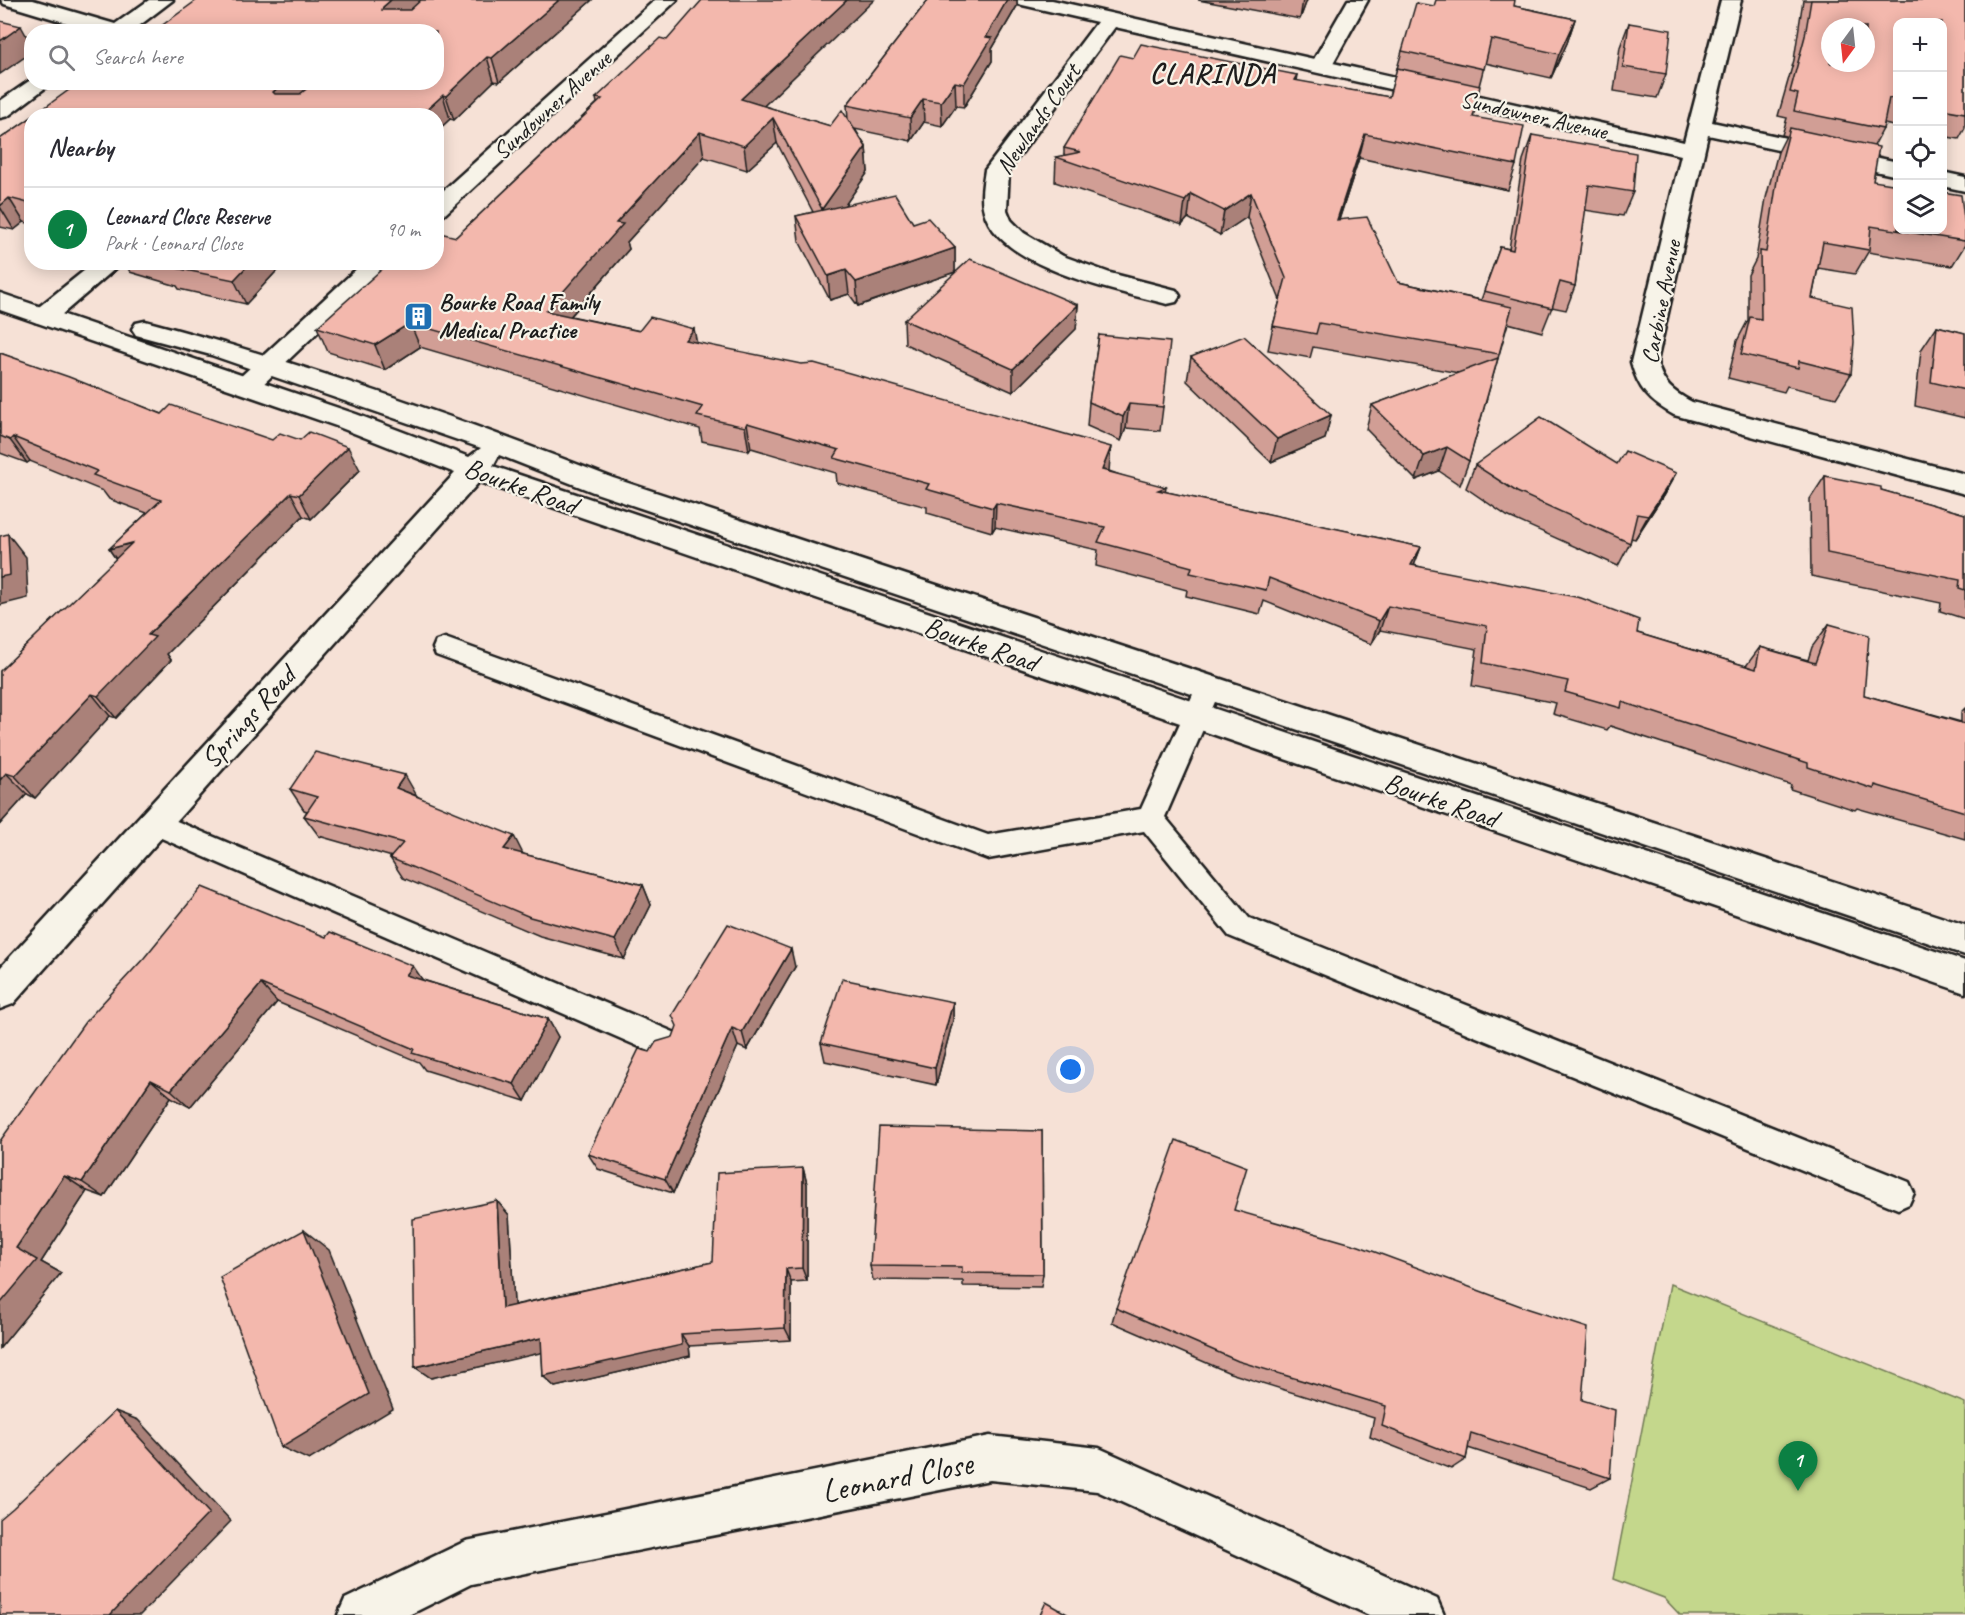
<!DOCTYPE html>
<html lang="en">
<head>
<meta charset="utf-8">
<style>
  body { margin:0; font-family:Caveat,sans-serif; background:#f7f7f7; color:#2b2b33 }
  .controls { position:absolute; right:18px; top:18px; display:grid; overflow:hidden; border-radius:12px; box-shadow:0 3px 15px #0003 }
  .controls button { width:54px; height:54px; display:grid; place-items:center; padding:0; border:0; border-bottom:2px solid #e1e1e2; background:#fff; color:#2b2b33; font:30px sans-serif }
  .compass { position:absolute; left:1821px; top:18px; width:54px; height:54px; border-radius:50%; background:#fff; box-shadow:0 3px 15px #0003; rotate:195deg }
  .you { position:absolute; left:1071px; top:1070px; width:21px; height:21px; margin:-15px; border:4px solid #fff; border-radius:50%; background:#1a73e8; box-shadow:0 0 0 9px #1a73e833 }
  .badge { display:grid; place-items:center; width:39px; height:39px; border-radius:50%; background:#0b8043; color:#fff; font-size:20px; font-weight:700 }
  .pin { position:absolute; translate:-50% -50px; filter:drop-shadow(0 2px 3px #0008) }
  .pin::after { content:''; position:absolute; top:32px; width:21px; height:18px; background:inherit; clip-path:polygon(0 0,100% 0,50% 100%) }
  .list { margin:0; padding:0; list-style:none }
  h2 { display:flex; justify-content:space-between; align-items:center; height:78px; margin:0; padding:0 24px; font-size:26px }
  h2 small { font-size:20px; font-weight:400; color:#7c7c81 }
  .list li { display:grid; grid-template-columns:39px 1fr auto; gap:18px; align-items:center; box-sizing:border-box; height:84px; padding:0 24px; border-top:2px solid #e1e1e2 }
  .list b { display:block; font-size:22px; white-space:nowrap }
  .list p { margin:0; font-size:20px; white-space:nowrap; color:#7c7c81 }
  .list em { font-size:20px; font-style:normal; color:#7c7c81 }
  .icon { flex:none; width:33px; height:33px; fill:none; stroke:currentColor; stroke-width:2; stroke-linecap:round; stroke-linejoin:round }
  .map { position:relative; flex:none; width:1965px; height:1615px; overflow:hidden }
  .search { position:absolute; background:#fff; box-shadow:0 3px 15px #0003; left:24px; top:24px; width:420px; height:66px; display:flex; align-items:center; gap:15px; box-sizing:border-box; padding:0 21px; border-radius:24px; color:#7c7c81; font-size:22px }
  .panel { position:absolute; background:#fff; box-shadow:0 3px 15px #0003; left:24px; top:108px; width:420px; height:162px; border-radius:24px }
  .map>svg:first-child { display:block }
</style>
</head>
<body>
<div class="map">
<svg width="1965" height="1615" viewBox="0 0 1965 1615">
  <rect width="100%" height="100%" fill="#f6e1d6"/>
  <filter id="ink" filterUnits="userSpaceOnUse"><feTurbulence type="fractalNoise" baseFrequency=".0167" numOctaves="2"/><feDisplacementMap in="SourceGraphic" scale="12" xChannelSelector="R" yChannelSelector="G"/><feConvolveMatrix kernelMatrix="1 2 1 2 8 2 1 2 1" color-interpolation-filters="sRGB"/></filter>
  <g filter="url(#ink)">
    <polygon fill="#c4d78c" stroke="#707a54" stroke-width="1.5" points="1670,1284 1965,1403 1965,1615 1680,1615 1664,1598 1613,1579"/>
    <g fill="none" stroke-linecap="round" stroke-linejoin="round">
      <defs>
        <g id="lane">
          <polygon points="445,638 988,835 1141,809 1199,681 1208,678 1217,681 1221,688 1165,817 1249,918 1909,1182 1914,1193 1909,1204 1898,1209 1229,936 1144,831 988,859 436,655 433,648 436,641"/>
          <polygon points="153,811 678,1034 682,1044 678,1054 667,1058 656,1054 143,830 139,822 143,814"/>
        </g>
        <g id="street">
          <polygon points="1,0 33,0 115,24 149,0 173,0 131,32 97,32 4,4"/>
          <polygon points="655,0 677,0 444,215 436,217 436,197"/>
          <path d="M1015,0H1052L1314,59L1348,0H1368L1333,63L1684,142L1721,0H1741L1712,122L1898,162V176L1708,135L1657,362C1663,384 1672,391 1692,402L1965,474V494L1674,415C1650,402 1638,389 1631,362L1681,155L1115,27L1009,170L1007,210L1011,220L1024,233L1063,256L1110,273L1176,290L1180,296L1176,302L1167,304C1118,291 999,268 984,211C980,198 983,183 985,170L1097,22L1018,4Z"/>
          <polygon points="32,79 32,82 53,82 8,116 0,118 0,101"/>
          <polygon points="1942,172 1965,177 1965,191 1942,186"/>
          <polygon points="95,262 123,262 53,322 44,324 35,322 31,316 35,310"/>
          <polygon points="364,262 391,262 256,391 247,394 238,391 234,385 238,379"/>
          <polygon points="990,1436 1099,1448 1437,1599 1444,1615 1369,1615 1097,1491 990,1480 471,1584 409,1615 338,1615 345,1599 466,1541"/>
        </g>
        <path id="secondary" d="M0,293L356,414L469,457L481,448L211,355L136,335L132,329L136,323L145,321C304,363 459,418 613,478L1965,925V955L593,492L499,455L493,466L1965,961V993L479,482L13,1004L0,1009V968L455,473L336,426L0,310Z"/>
      </defs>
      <use href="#lane" stroke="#1c1c1c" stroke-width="5"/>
      <use href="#street" stroke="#1c1c1c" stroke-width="5"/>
      <use href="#secondary" stroke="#1c1c1c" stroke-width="5"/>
      <use href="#lane" fill="#f7f3e8" fill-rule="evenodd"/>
      <use href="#street" fill="#f7f3e8" fill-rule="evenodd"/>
      <use href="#secondary" fill="#f7f3e8" fill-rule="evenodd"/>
    </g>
    <g fill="#d19e95" stroke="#1c1c1c" stroke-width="1.5">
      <polygon points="592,0 499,82 494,81 454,120 450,119 436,132 436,82"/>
      <polygon points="928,0 1017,0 1017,6 992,49 992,61 964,107 956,106 942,126 924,122 911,141 855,129 866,147 868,172 845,205 913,223 955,248 955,272 858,306 849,294 830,300 799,241 796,216 813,212 777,143 747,170 704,157 627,242 629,249 571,316 696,343 1109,471 1166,492 1421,547 1414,565 1746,666 1760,647 1808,660 1812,647 1829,624 1864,695 1961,722 1961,712 1965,708 1965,839 1857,808 1855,810 1790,789 1791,785 1610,726 1607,730 1553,714 1556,703 1472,686 1477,649 1380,630 1371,644 1264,601 1260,614 1186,596 1187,590 1096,566 1098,550 995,527 992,532 927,513 927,507 837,483 836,473 751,448 749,451 702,441 700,429 420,347 385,370 328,352 317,327 456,237 597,103 596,98 764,106 830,126 848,120 847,105"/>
      <polygon points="1198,0 1307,0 1300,19"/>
      <polygon points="1803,0 1965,0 1965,128 1959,139 1942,136 1942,22 1898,22 1898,127 1884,124 1883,129 1874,146 1873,181 1965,226 1965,245 1952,266 1868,252 1855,274 1818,268 1812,298 1851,374 1836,398 1787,386 1784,392 1728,378 1737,341 1748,320 1748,275 1756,259 1766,198 1778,152 1786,136 1782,135 1787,118 1778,116 1794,60"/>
      <polygon points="1434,6 1514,6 1575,19 1567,43 1551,78 1485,63 1479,86 1473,117 1516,165 1508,190 1359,158 1339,220 1398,282 1481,300 1500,247 1509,249 1523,160 1532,135 1633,192 1623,216 1585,210 1575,286 1566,310 1552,307 1542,332 1508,323 1469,461 1460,485 1439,471 1416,480 1366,429 1372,405 1459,373 1313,347 1310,358 1268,350 1273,326 1280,300 1247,217 1220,235 1188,218 1182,225 1055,182 1056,157 1064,156 1064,148 1133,58 1297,75 1296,81 1389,97 1402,51"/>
      <polygon points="1629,23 1666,74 1657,98 1614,91 1620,47"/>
      <polygon points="32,117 32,224 24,222 14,230 0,227 0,139"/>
      <polygon points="125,262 285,262 246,304 179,289 177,286 130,272"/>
      <polygon points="1078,305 1076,329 1013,392 905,344 904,320"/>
      <polygon points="1937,326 1965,333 1965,418 1915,406 1921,350"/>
      <polygon points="1099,335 1163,407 1160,431 1126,428 1121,441 1087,426 1089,402"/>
      <polygon points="0,353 162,414 360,470 311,519 303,516 167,654 171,660 116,718 110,716 35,798 27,794 0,824 0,671 116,559 109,549 147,513 109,499 103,491 30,461 27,463 0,453"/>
      <polygon points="1191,357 1331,415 1325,439 1271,462 1187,381"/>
      <polygon points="1617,464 1676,473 1663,496 1635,539 1631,538 1630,543 1618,566 1507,516 1466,488 1475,465"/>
      <polygon points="1825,476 1881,490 1965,514 1965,619 1940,611 1941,603 1811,576 1810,499"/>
      <polygon points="290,789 417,796 523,854 643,885 651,905 624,959 540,936 403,878 390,858 392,857 319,836 304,816 307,811 304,810"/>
      <polygon points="326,937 423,980 548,1019 558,1037 525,1101 425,1070 419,1062 277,1002 190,1107 171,1097 104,1197 87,1191 41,1262 61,1273 0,1348 0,1141"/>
      <polygon points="795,967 747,1050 738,1046 673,1193 598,1169 588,1154 650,1052 673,1037"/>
      <polygon points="953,1002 953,1020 936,1085 825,1061 821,1043"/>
      <polygon points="1042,1131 1043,1274 1041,1287 963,1286 963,1281 873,1280 870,1266"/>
      <polygon points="803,1168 807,1184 807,1281 791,1282 791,1340 689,1346 690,1356 555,1387 543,1376 542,1352 431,1378 415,1367 497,1201 509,1215 514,1305 713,1262"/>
      <polygon points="1234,1210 1582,1400 1610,1478 1591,1488 1468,1448 1466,1459 1451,1469 1370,1437 1374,1418 1230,1373 1112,1322 1116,1308"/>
    </g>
    <g fill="#aa8179" stroke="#1c1c1c" stroke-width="1.5">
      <polygon points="391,0 426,0 391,30 382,10 383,7"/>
      <polygon points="559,0 592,0 499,82 492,58"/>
      <polygon points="847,0 874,0 745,124 741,99"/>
      <polygon points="1007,0 1017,0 1017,6 992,49 992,61 964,107 964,84 986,37"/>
      <polygon points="1303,0 1307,0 1300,19"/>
      <polygon points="1575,19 1567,43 1551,78 1559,54"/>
      <polygon points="21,26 32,46 32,52 0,74 0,41"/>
      <polygon points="487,57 494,81 454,120 446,96"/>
      <polygon points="284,82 320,82 283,116 273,92"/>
      <polygon points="955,82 956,106 942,126 941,102"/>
      <polygon points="443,95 450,119 436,132 436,116 420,116"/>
      <polygon points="923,99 924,122 911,141 910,118"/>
      <polygon points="773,118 777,143 747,170 744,146"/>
      <polygon points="700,132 704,157 627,242 629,249 554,335 546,311 616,223"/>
      <polygon points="1365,134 1359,158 1331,244 1337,220"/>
      <polygon points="866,147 868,172 825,234 822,209"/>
      <polygon points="1251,193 1247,217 1220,235 1224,211"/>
      <polygon points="1191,194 1188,218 1182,225 1185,201"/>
      <polygon points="9,198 24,222 14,230 0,207 0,206"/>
      <polygon points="955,248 955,272 858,306 856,282"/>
      <polygon points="251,262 285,262 246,304 234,280"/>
      <polygon points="846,270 849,294 830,300 828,276"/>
      <polygon points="1078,305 1076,329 1013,392 1013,369"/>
      <polygon points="410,323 420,347 385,370 375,345"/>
      <polygon points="694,329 699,354 685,340"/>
      <polygon points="1129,404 1126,428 1121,441 1123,417"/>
      <polygon points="1331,415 1325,439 1271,462 1277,439"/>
      <polygon points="747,423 751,448 749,451 745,427"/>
      <polygon points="13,437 30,461 27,463 10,440"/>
      <polygon points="348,447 360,470 311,519 299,495"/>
      <polygon points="1111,447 1109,471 1102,470"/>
      <polygon points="1447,447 1439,471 1416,480 1424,456"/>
      <polygon points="1676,473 1663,496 1635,539 1648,516"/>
      <polygon points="1166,487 1163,511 1158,490"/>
      <polygon points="291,493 303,516 167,654 171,660 116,718 98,696 148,635"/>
      <polygon points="996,503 995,527 992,532 993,508"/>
      <polygon points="8,534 26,557 28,598 0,605 0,577"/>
      <polygon points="132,543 125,572 109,549"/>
      <polygon points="1421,547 1412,571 1411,565"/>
      <polygon points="1388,606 1380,630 1371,644 1379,621"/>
      <polygon points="92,694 110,716 35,798 15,776"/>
      <polygon points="6,773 27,794 0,824 0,780"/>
      <polygon points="405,775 417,796 396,788"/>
      <polygon points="514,836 524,856 504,849"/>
      <polygon points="643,885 651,905 624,959 615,940"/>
      <polygon points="791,949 795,967 747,1050 742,1032"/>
      <polygon points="413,966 426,985 406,975"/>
      <polygon points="261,984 277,1002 190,1107 171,1090"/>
      <polygon points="953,1002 953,1020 936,1085 935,1068"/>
      <polygon points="548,1019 558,1037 525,1101 514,1084"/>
      <polygon points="732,1028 738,1046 673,1193 665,1179"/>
      <polygon points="151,1080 171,1097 104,1197 82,1182"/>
      <polygon points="803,1168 807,1184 807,1281 802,1268"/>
      <polygon points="64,1176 87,1191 41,1262 61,1273 0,1348 0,1304 16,1248"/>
      <polygon points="497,1201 509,1215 515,1320 502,1308"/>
      <polygon points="304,1230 329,1250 393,1409 309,1460 281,1447"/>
      <polygon points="786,1269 791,1282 791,1340 785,1328"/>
      <polygon points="681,1334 689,1346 690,1356 555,1387 543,1376"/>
      <polygon points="541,1338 553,1350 431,1378 415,1367"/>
      <polygon points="115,1411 138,1420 231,1521 140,1615 110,1615"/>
    </g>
    <g fill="#f3b8ad" stroke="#1c1c1c" stroke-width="1.5" fill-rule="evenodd">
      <polygon points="197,0 391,0 383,7 382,10 410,10 421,0 559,0 492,58 487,57 446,96 443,95 420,116 33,116 80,82 284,82 273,92 275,94 300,94 315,82 436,82 436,32 153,32"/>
      <polygon points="702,0 847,0 741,99 830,126 842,110 866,147 822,209 773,118 744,146 700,132 616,223 623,224 546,311 639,331 650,317 694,329 685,340 801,364 814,363 1111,447 1102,470 1166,487 1158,490 1421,547 1411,565 1581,598 1639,620 1637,633 1756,669 1760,647 1815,663 1829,624 1869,635 1864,695 1965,724 1965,812 1875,785 1874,789 1808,767 1808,763 1622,702 1621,708 1565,692 1568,681 1483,663 1487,626 1388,606 1379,621 1269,578 1266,590 1190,573 1192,567 1098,542 1105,527 996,503 993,508 926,489 929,484 834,458 839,450 747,423 745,427 697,416 703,407 410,323 375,345 317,327 390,262 436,262 436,232 456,237 602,99 596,98 660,38 667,40"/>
      <polygon points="928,0 1007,0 986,37 992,38 964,84 955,82 941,102 923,99 910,118 847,105"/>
      <polygon points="1436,0 1515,0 1514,6 1575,19 1559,54 1491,39 1484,69 1402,51 1416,3 1434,6"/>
      <path d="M1811,0H1965V113L1942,109V22H1898V100L1889,98L1883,129L1794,111L1798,94L1790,92L1805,36ZM1830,27H1866V63H1830Z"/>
      <polygon points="0,21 21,26 0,41"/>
      <polygon points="1629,23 1671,30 1666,74 1623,67"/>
      <polygon points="1141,44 1297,75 1294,80 1389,97 1397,68 1480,86 1473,117 1524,126 1516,165 1365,134 1337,220 1367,217 1398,282 1512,307 1499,354 1319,323 1316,334 1273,326 1286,278 1251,193 1224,211 1191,194 1185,201 1056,157 1081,152 1064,148 1120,55 1133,58"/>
      <polygon points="32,117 32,204 9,198 0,206 0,139"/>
      <polygon points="1790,128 1879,147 1873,181 1898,185 1898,230 1942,230 1942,192 1961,195 1965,226 1965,241 1871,226 1869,250 1823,242 1812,298 1852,307 1854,342 1851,374 1799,361 1798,368 1741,354 1750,317 1761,319 1760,251 1766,252 1778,174"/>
      <polygon points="1532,135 1636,153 1633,192 1589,185 1575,286 1560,282 1552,308 1484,291 1500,247 1513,250"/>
      <polygon points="895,194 913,223 928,218 955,248 856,282 846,270 828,276 796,216"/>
      <polygon points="970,259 1078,305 1013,369 904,320"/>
      <polygon points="165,262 251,262 234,280 166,266 168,263"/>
      <polygon points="1937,326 1965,333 1965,390 1931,382"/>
      <polygon points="1099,335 1170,342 1163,407 1129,404 1123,417 1089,402"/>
      <polygon points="1244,336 1331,415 1277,439 1191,357"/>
      <polygon points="0,353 69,377 162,414 171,405 272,440 280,433 300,440 309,432 348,447 299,495 291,493 148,635 155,637 98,696 92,694 15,776 6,773 0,780 0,671 132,543 109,549 161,500 93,475 97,471 13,437 10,440 0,436"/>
      <polygon points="1498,358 1469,461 1447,447 1424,456 1372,405"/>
      <polygon points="1541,417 1617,464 1625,451 1676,473 1648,516 1637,514 1630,543 1517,492 1475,465"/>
      <polygon points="1825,476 1881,487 1881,490 1965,514 1965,590 1959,588 1960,580 1827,553"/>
      <polygon points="8,534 10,575 0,577 0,536"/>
      <polygon points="315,752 405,775 396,788 514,836 504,849 643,885 615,940 530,917 390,858 403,843 304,816 317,797 290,789"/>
      <polygon points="202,887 326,937 330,932 413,966 406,975 548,1019 514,1084 412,1053 414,1049 261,984 171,1090 151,1080 82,1182 64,1176 16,1248 37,1260 0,1304 0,1141 85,1022 144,958"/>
      <polygon points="728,924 791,949 742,1032 732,1028 665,1179 588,1154 639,1049 650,1052 656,1042 673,1037 677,1026 672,1015"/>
      <polygon points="842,979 953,1002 935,1068 821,1043"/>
      <polygon points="879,1127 1042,1131 1043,1274 962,1273 962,1267 870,1266"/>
      <polygon points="1176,1140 1247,1167 1234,1210 1359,1246 1526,1308 1588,1328 1582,1400 1615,1410 1610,1478 1471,1433 1466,1459 1382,1426 1386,1406 1238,1361 1116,1308"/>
      <polygon points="803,1168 802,1268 786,1269 785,1328 681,1334 682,1345 543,1376 541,1338 415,1367 413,1219 497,1201 502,1308 713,1262 717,1173"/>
      <polygon points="304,1230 369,1394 281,1447 220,1277"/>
      <polygon points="115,1411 209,1513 110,1615 0,1615 0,1519 13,1508"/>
      <polygon points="1046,1602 1069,1615 1040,1615"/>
    </g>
  </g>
  <defs>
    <symbol id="building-square" viewBox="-11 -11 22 22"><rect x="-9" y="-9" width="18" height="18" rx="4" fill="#1f6fb2" stroke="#f7f3e8"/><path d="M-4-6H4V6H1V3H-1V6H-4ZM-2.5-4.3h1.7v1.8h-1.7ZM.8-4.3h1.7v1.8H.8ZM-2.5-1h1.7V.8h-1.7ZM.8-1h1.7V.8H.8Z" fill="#fff"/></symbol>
  </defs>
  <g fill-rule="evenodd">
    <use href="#building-square" x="402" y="300" width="33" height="33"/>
  </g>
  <g text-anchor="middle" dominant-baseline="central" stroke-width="4.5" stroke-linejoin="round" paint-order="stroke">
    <g font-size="24" fill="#1c1c1c" stroke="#f7f3e8">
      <text transform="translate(552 105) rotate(-42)">Sundowner Avenue</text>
      <text transform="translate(1534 115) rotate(13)">Sundowner Avenue</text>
      <text transform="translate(1038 119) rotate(-55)">Newlands Court</text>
      <text transform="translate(1661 302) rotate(-79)">Carbine Avenue</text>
    </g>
    <g font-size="24" font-weight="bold" fill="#1c1c1c" stroke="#f7f3e8" text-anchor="start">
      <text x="439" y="302">Bourke Road Family<tspan x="439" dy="28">Medical Practice</tspan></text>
    </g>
    <g font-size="28" font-weight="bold" letter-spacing="1.5" fill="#1c1c1c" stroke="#f7f3e8">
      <text x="1213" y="73">CLARINDA</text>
    </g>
    <g font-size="28" fill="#1c1c1c" stroke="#f7f3e8">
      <text transform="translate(521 486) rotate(20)">Bourke Road</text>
      <text transform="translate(981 644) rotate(19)">Bourke Road</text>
      <text transform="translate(248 717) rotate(-48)">Springs Road</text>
      <text transform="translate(1441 800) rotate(19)">Bourke Road</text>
    </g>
    <g font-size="33" fill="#1c1c1c" stroke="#f7f3e8">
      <text transform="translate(897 1477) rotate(-11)">Leonard Close</text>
    </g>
  </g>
</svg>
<div class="controls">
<button>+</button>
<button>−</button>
<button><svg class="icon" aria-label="locate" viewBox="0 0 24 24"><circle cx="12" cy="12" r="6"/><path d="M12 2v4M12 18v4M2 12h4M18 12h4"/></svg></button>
<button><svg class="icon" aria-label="layers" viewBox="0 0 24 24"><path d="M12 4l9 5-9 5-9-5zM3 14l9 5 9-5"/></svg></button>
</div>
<svg class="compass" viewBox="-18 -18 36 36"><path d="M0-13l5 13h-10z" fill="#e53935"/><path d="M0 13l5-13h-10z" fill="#7c7c81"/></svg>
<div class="you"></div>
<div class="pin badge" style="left:1798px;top:1491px">1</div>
<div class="search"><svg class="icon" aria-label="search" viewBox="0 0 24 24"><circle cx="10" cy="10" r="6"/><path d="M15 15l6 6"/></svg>Search here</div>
<section class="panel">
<h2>Nearby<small></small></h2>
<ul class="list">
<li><span class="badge">1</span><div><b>Leonard Close Reserve</b><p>Park · Leonard Close</p></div><em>90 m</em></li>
</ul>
</section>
</div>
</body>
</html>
